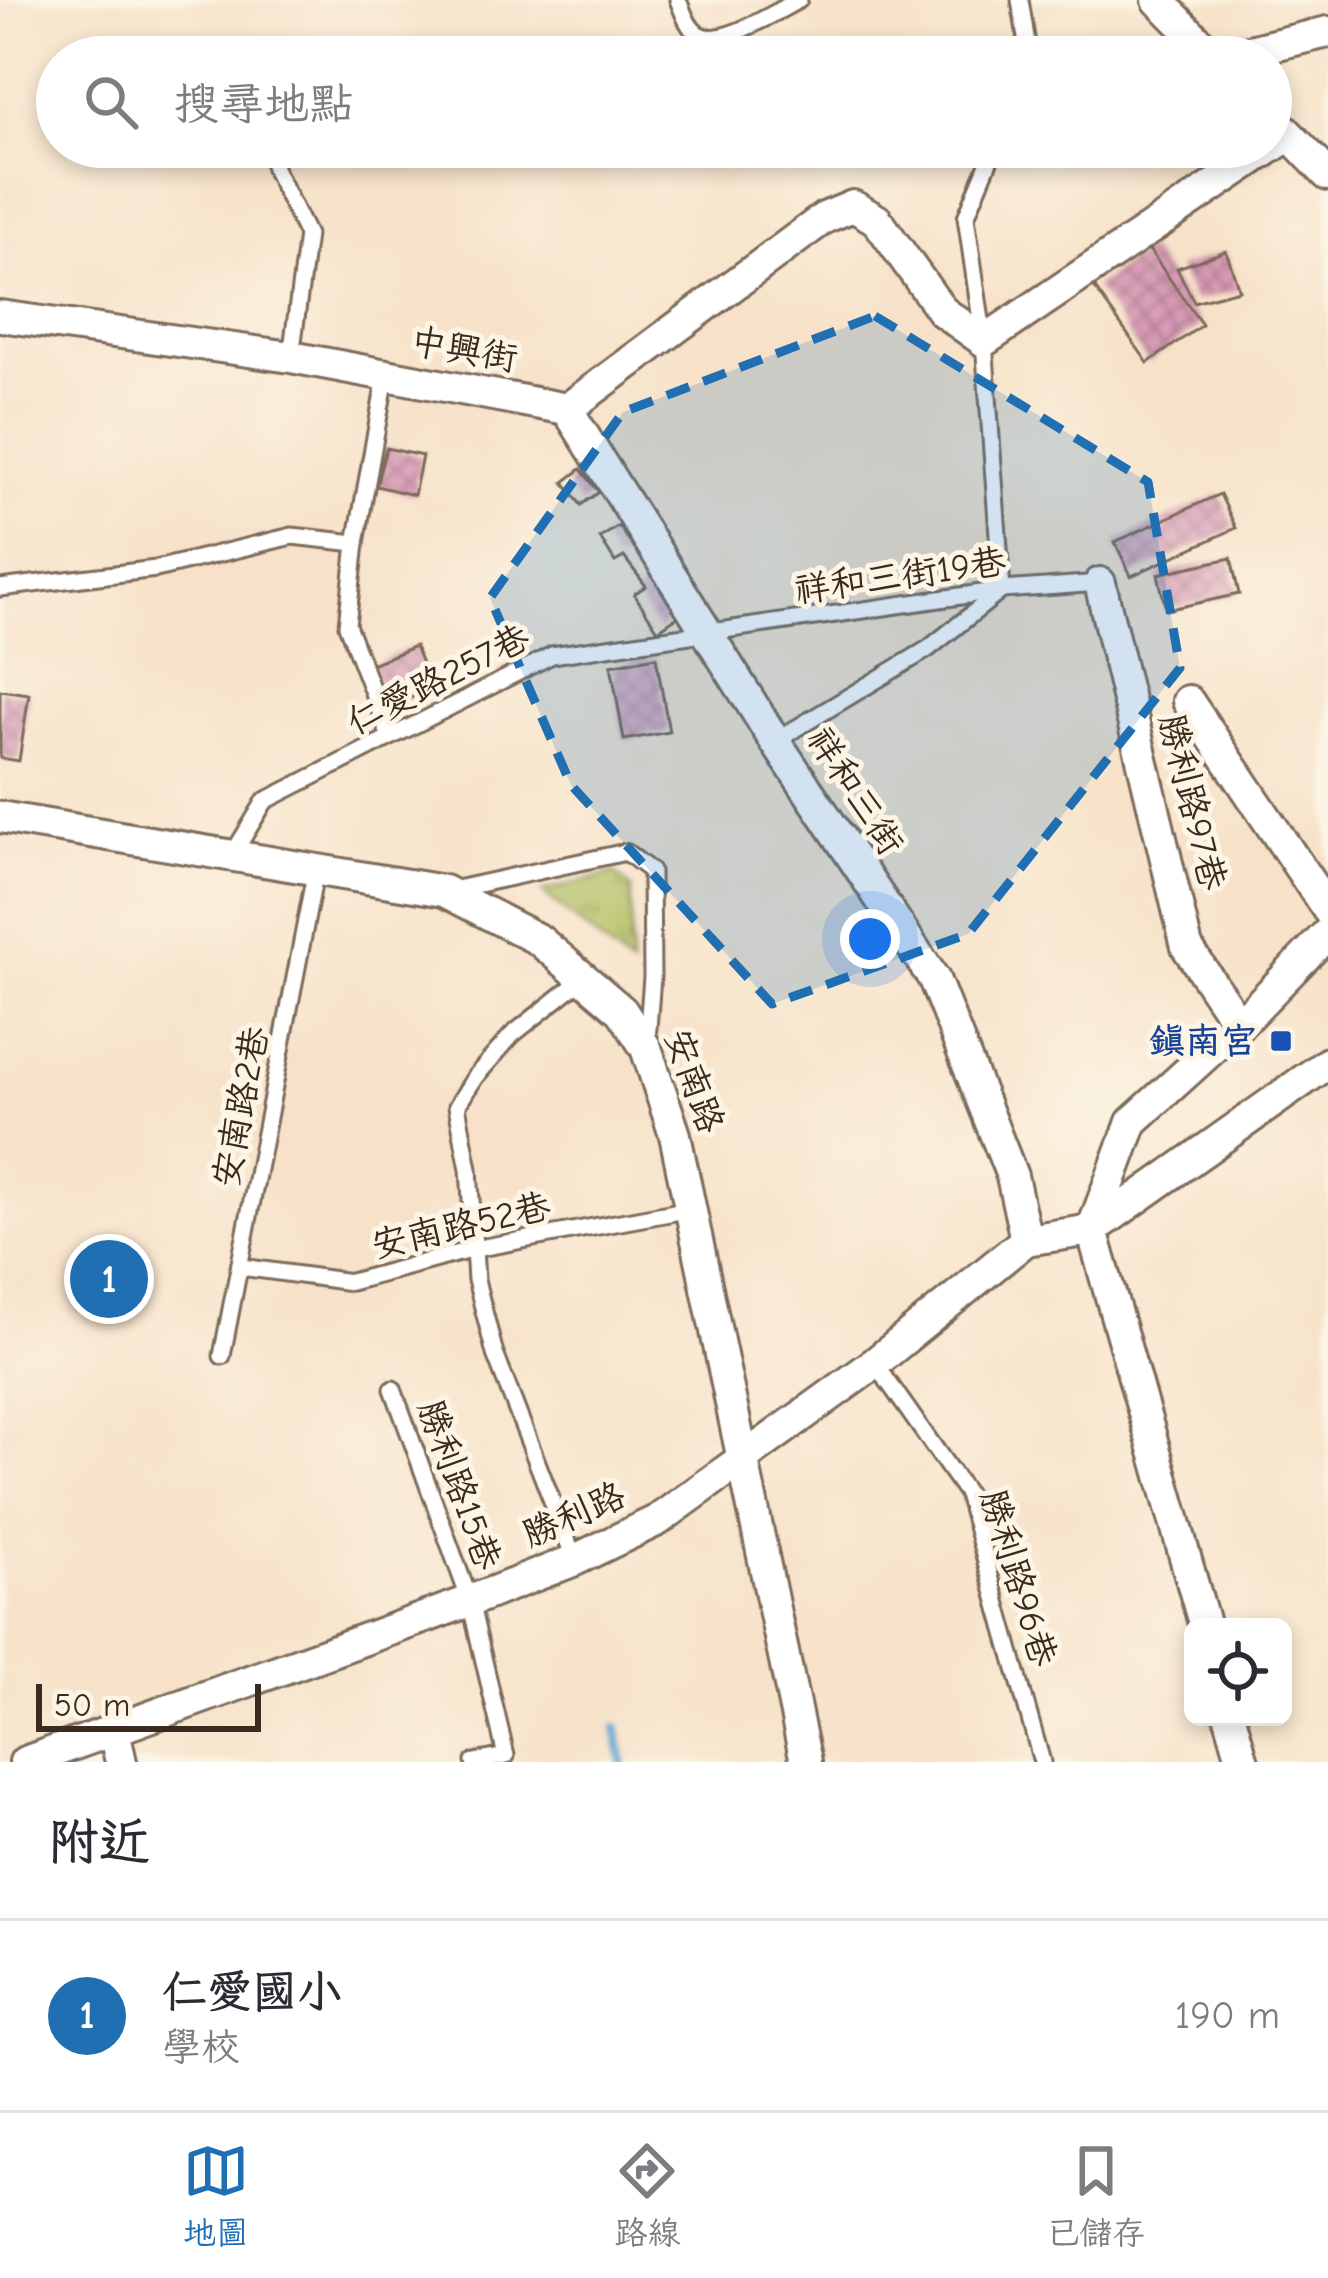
<!DOCTYPE html>
<html lang="zh-TW">
<head>
<meta charset="utf-8">
<style>
  body { margin:0; font-family:"Comic Neue","LXGW WenKai TC",sans-serif; background:#f2f2f3; color:#2b2b33 }
  .controls { position:absolute; right:36px; bottom:36px; display:grid; overflow:hidden; border-radius:18px; box-shadow:0 6px 18px #0003 }
  .controls button { width:108px; height:108px; display:grid; place-items:center; padding:0; border:0; border-bottom:3px solid #e1e1e2; background:#fff; color:#2b2b33; font:60px sans-serif }
  .scale { position:absolute; left:36px; bottom:30px; width:225px; box-sizing:border-box; padding-left:12px; border:6px solid #3b2a1e; border-top:0; font-size:33px; line-height:42px; white-space:nowrap; color:#3b2a1e; -webkit-text-stroke:9px #fcf5e5; paint-order:stroke }
  .you { position:absolute; left:870px; top:939px; width:42px; height:42px; margin:-30px; border:9px solid #fff; border-radius:50%; background:#1a73e8; box-shadow:0 0 0 18px #1a73e833 }
  .badge { display:grid; place-items:center; width:78px; height:78px; border-radius:50%; background:#1f6fb2; color:#fff; font-size:39px; font-weight:700 }
  .pin { position:absolute; translate:-50% -50%; border:6px solid #fff; box-shadow:0 3px 12px #0006 }
  .list { margin:0; padding:0; list-style:none }
  h2 { display:flex; justify-content:space-between; align-items:center; height:156px; margin:0; padding:0 48px; font-size:51px }
  h2 small { font-size:39px; font-weight:400; color:#7c7c81 }
  .list li { display:grid; grid-template-columns:78px 1fr auto; gap:36px; align-items:center; box-sizing:border-box; height:192px; padding:0 48px; border-top:3px solid #e1e1e2 }
  .list b { display:block; font-size:45px; white-space:nowrap }
  .list p { margin:0; font-size:39px; white-space:nowrap; color:#7c7c81 }
  .list em { font-size:39px; font-style:normal; color:#7c7c81 }
  .icon { flex:none; width:66px; height:66px; fill:none; stroke:currentColor; stroke-width:2; stroke-linecap:round; stroke-linejoin:round }
  .map { position:relative; flex:none; width:1328px; height:1762px; overflow:hidden }
  .search { position:absolute; background:#fff; box-shadow:0 6px 18px #0003; left:36px; right:36px; top:36px; height:132px; display:flex; align-items:center; gap:30px; box-sizing:border-box; padding:0 42px; border-radius:66px; color:#7c7c81; font-size:45px }
  .sheet { height:348px; background:#fff }
  nav { display:flex; justify-content:space-around; align-items:center; box-sizing:border-box; height:168px; border-top:3px solid #e1e1e2; background:#fff; font-size:33px; color:#7c7c81 }
  nav a { display:grid; justify-items:center; gap:6px }
  nav .on { color:#1f6fb2 }
  .map>svg:first-child { display:block }
</style>
</head>
<body>
<div class="map">
<svg width="1328" height="1762" viewBox="0 0 1328 1762">
  <defs>
    <pattern id="grass-tufts" width="24" height="20" patternUnits="userSpaceOnUse" patternTransform="scale(3)"><rect width="24" height="20" fill="#b1be60"/><path d="M3 7l-1-3M5 7V3M7 7l1-3M15 17l-1-3M17 17v-4M19 17l1-3" fill="none" stroke="#919b4f"/></pattern>
    <pattern id="building-cross-hatch" width="8" height="8" patternUnits="userSpaceOnUse" patternTransform="scale(3)"><rect width="8" height="8" fill="#d79ab5"/><path d="M0 0l8 8M0 8l8-8" fill="none" stroke="#b07e93"/></pattern>
  </defs>
  <rect width="100%" height="100%" fill="#fcf5e5"/>
  <filter id="ink" filterUnits="userSpaceOnUse"><feTurbulence type="fractalNoise" baseFrequency=".00833" numOctaves="2"/><feDisplacementMap in="SourceGraphic" scale="24" xChannelSelector="R" yChannelSelector="G"/><feConvolveMatrix kernelMatrix="1 2 1 2 8 2 1 2 1" color-interpolation-filters="sRGB"/></filter>
  <filter id="wash" filterUnits="userSpaceOnUse"><feTurbulence type="fractalNoise" baseFrequency=".004" numOctaves="4" result="noise"/><feDisplacementMap in="SourceGraphic" scale="48" xChannelSelector="R" yChannelSelector="G"/><feGaussianBlur stdDeviation="2.7" result="paint"/><feColorMatrix in="noise" values="0 0 0 0 0 0 0 0 0 0 0 0 0 0 0 0 0 1.4 0 .05"/><feComposite in="paint" operator="in"/></filter>
  <g filter="url(#wash)">
    <rect width="100%" height="100%" fill="#f7e2c9"/>
    <polygon fill="url(#grass-tufts)" stroke="#76743f" stroke-width="3" points="615,873 631,889 631,967 542,892"/>
    <g fill="none" stroke-linecap="round" stroke-linejoin="round">
      <polyline stroke="#58a4d0" stroke-width="9" points="617,1728 623,1762"/>
    </g>
    <g id="blocks">
      <g fill="url(#building-cross-hatch)">
        <polygon points="1148,248 1202,325 1148,363 1094,287"/>
        <polygon points="1226,251 1239,290 1194,302 1177,268"/>
        <polygon points="386,448 422,456 414,495 376,486"/>
        <polygon points="581,469 599,492 581,505 564,482"/>
        <polygon points="1220,494 1236,528 1131,576 1115,542"/>
        <polygon points="619,526 680,615 658,630 634,594 646,586 624,557 615,562 600,538"/>
        <polygon points="1231,558 1239,594 1166,610 1158,574"/>
        <polygon points="415,646 432,689 387,707 369,665"/>
        <polygon points="656,657 669,732 624,740 611,665"/>
        <polygon points="0,690 29,694 19,761 0,758"/>
      </g>
    </g>
  </g>
  <g filter="url(#ink)">
    <use href="#blocks" fill-opacity="0" stroke="#7d6a5a" stroke-width="3"/>
    <g fill="none" stroke-linecap="round" stroke-linejoin="round">
      <defs>
        <g id="lane">
          <path d="M678,0C683,11 687,27 698,34C720,49 776,11 799,0"/>
          <polyline points="1020,0 1027,44 1024,57"/>
          <polyline points="256,56 256,57"/>
          <polyline points="271,147 274,168 307,235 291,357"/>
          <polyline points="386,376 356,543 347,625 390,737"/>
          <polyline points="0,588 156,569 292,536 356,543"/>
          <polyline points="775,741 928,649 1002,590 984,341 966,217 995,147"/>
          <polyline points="233,854 265,801 552,655 1002,590 1100,583"/>
          <polyline points="447,891 626,852 651,871 652,977 647,1041"/>
          <polyline points="241,1267 351,1282 474,1249 691,1209"/>
          <polyline points="222,1356 316,869"/>
          <polyline points="875,1363 967,1494 1042,1762"/>
          <polyline points="393,1389 470,1601 506,1756 474,1762"/>
          <polyline points="575,1560 495,1354 476,1280 469,1169 457,1106 475,1077 512,1035 586,976"/>
        </g>
        <g id="street">
          <polyline points="1158,0 1214,57"/>
          <polyline points="1224,57 1328,32"/>
          <polyline points="1271,116 1328,175"/>
          <polyline points="0,316 291,357 567,409 824,218 853,206 877,220 942,311 984,341 1289,135"/>
          <polyline points="567,409 775,741 934,979 1012,1176 1026,1240"/>
          <polyline points="1100,583 1187,947 1239,1025"/>
          <polyline points="1188,701 1328,910"/>
          <polyline points="0,817 444,891 539,940 622,1011 646,1048 675,1135 806,1762"/>
          <polyline points="1092,1230 1205,1627"/>
          <polyline points="1092,1230 1132,1122 1239,1025 1328,933"/>
          <polyline points="1230,1717 1243,1762"/>
          <polyline points="114,1731 121,1762"/>
          <polyline points="25,1762 470,1601 575,1560 658,1520 875,1363 1026,1240 1092,1230 1328,1063"/>
        </g>
      </defs>
      <use href="#lane" stroke="#7d6a5a" stroke-width="21"/>
      <use href="#street" stroke="#7d6a5a" stroke-width="36"/>
      <use href="#lane" stroke="#fff" stroke-width="15"/>
      <use href="#street" stroke="#fff" stroke-width="30"/>
    </g>
  </g>
  <path fill="#1f6fb2" fill-opacity="0.2" stroke="#1f6fb2" stroke-width="9" stroke-dasharray="24 15" stroke-linejoin="round" d="M875,316L1148,482L1180,668L968,934L772,1004L571,785L490,598L623,412Z"/>
  <rect fill="#1a4fb4" stroke="#fcf5e5" stroke-width="4.5" x="1269" y="1029" width="24" height="24" rx="6"/>
  <g text-anchor="middle" dominant-baseline="central" stroke-width="10" stroke-linejoin="round" paint-order="stroke">
    <g font-size="36" fill="#3b2a1e" stroke="#fcf5e5">
      <text transform="translate(464 350) rotate(10)">中興街</text>
      <text transform="translate(900 576) rotate(-8)">祥和三街19巷</text>
      <text transform="translate(438 680) rotate(-27)">仁愛路257巷</text>
      <text transform="translate(855 791) rotate(57)">祥和三街</text>
      <text transform="translate(1192 802) rotate(76)">勝利路97巷</text>
      <text transform="translate(694 1081) rotate(70)">安南路</text>
      <text transform="translate(241 1107) rotate(-79)">安南路2巷</text>
      <text transform="translate(461 1226) rotate(-13)">安南路52巷</text>
      <text transform="translate(459 1485) rotate(70)">勝利路15巷</text>
      <text transform="translate(574 1515) rotate(-24)">勝利路</text>
      <text transform="translate(1018 1578) rotate(73)">勝利路96巷</text>
    </g>
    <g font-size="36" font-weight="bold" fill="#164399" stroke="#fcf5e5" text-anchor="end">
      <text x="1257" y="1041">鎮南宮</text>
    </g>
  </g>
</svg>
<div class="controls">
<button><svg class="icon" aria-label="locate" viewBox="0 0 24 24"><circle cx="12" cy="12" r="6"/><path d="M12 2v4M12 18v4M2 12h4M18 12h4"/></svg></button>
</div>
<div class="scale">50 m</div>
<div class="you"></div>
<div class="pin badge" style="left:109px;top:1279px">1</div>
<div class="search"><svg class="icon" aria-label="search" viewBox="0 0 24 24"><circle cx="10" cy="10" r="6"/><path d="M15 15l6 6"/></svg>搜尋地點</div>
</div>
<section class="sheet">
<h2>附近<small></small></h2>
<ul class="list">
<li><span class="badge">1</span><div><b>仁愛國小</b><p>學校</p></div><em>190 m</em></li>
</ul>
</section>
<nav>
<a class="on"><svg class="icon" aria-label="map" viewBox="0 0 24 24"><path d="M3 6l6-2 6 2 6-2v14l-6 2-6-2-6 2zM9 4v14M15 6v14"/></svg>地圖</a>
<a><svg class="icon" aria-label="directions" viewBox="0 0 24 24"><path d="M12 3l9 9-9 9-9-9zM9 14v-3h6M13 9l2 2-2 2"/></svg>路線</a>
<a><svg class="icon" aria-label="saved" viewBox="0 0 24 24"><path d="M7 4h10v16l-5-4-5 4z"/></svg>已儲存</a>
</nav>
</body>
</html>
